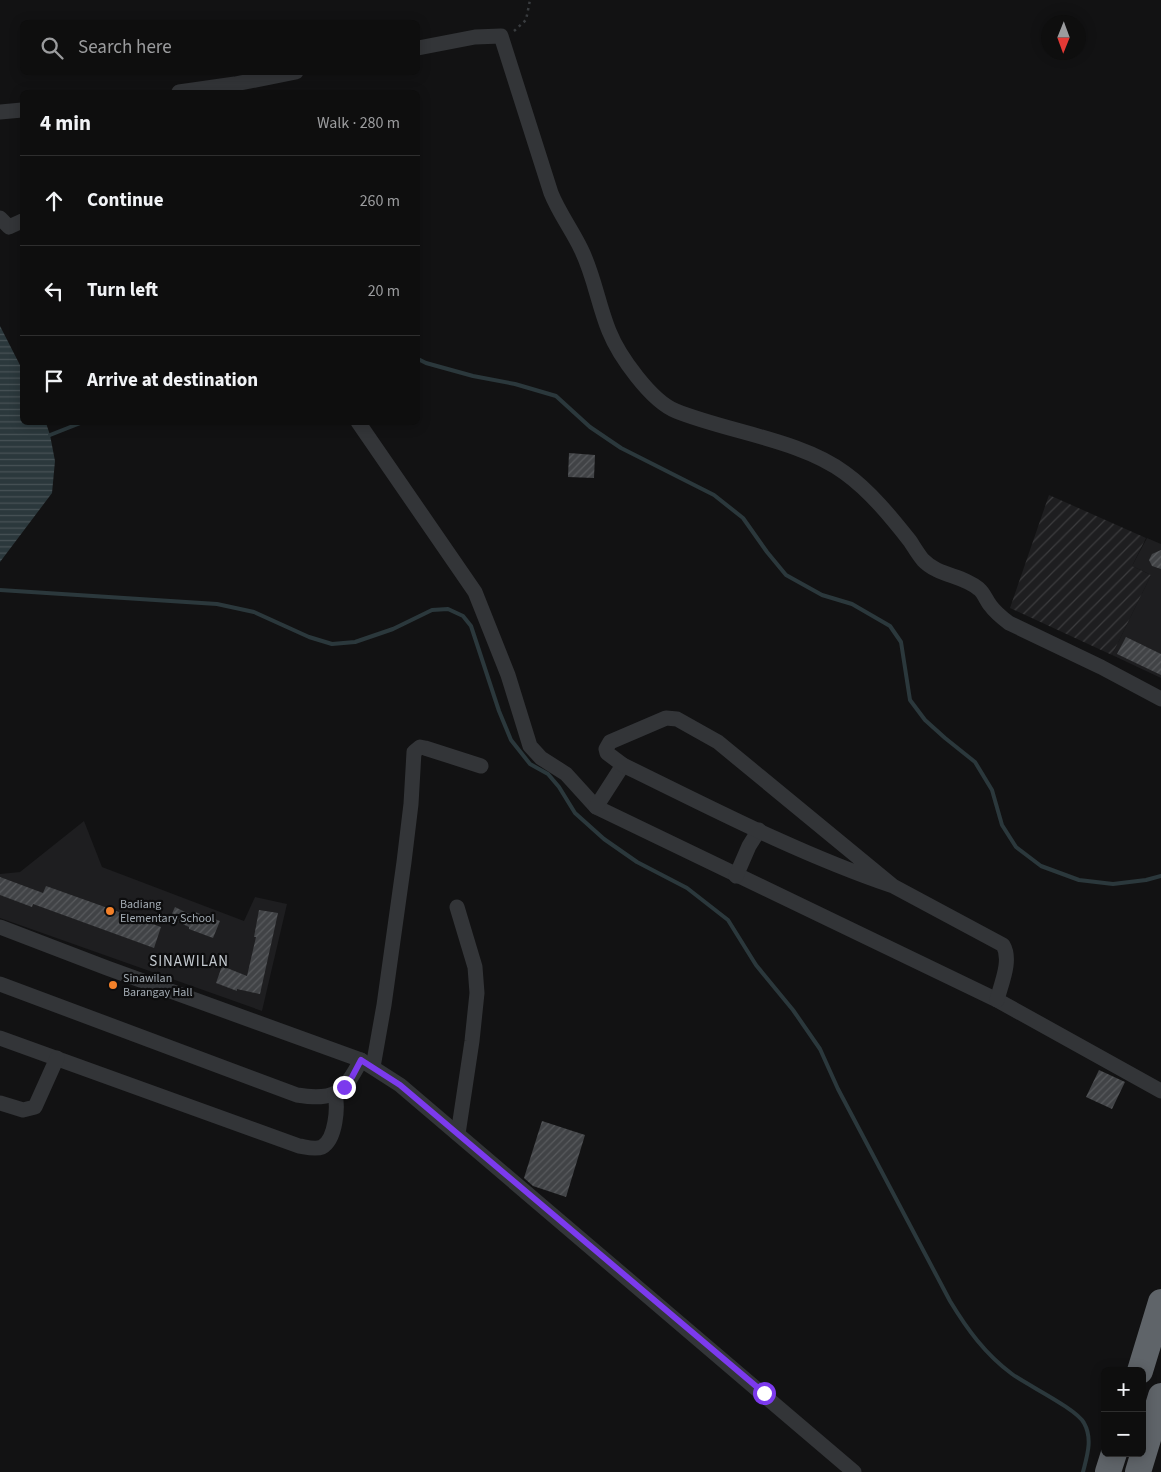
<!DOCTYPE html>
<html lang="en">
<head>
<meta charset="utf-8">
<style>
  body { margin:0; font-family:"Source Sans 3",sans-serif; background:#171717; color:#f1f3f6 }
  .controls { position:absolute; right:15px; bottom:15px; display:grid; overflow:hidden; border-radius:8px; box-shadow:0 2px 12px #0003 }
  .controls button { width:45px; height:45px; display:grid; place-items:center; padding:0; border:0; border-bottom:1px solid #2e2e2e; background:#0e0e0e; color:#f1f3f6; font:25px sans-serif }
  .compass { position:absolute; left:1041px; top:15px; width:45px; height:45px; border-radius:50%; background:#0e0e0e; box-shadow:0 2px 12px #0003; rotate:181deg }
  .stop { position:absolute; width:15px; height:15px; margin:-11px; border:4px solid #7c3aed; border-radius:50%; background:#fff }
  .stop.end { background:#7c3aed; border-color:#fff; box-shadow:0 1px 5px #0008 }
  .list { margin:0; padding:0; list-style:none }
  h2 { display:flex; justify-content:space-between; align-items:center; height:65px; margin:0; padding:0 20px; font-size:21px }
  h2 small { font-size:16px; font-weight:400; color:#9b9c9e }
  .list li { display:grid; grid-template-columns:32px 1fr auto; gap:15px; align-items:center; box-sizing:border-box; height:90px; padding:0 20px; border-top:1px solid #2e2e2e }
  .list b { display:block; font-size:19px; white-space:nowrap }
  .list em { font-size:16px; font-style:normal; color:#9b9c9e }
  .icon { flex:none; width:28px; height:28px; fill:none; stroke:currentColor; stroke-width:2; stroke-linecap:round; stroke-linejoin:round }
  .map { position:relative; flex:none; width:1161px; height:1472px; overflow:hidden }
  .search { position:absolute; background:#0e0e0e; box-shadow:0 2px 12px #0003; left:20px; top:20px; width:400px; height:55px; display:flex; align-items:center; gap:12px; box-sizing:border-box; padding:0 18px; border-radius:8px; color:#9b9c9e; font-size:19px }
  .panel { position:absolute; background:#0e0e0e; box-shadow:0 2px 12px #0003; left:20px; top:90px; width:400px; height:335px; border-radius:8px }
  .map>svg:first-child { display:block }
</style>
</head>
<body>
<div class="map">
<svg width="1161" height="1472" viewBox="0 0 1161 1472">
  <defs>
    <pattern id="industrial-furrows" width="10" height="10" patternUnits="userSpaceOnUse" patternTransform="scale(1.25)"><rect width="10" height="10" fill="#1e1e20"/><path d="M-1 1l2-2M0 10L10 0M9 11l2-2" fill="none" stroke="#3c3c3e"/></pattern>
    <pattern id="water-rules" width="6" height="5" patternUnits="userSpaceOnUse" patternTransform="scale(1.25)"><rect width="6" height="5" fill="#2b383c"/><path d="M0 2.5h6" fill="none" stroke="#475256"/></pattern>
    <pattern id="building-hatch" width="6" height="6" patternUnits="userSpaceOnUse" patternTransform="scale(1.25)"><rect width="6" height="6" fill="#414346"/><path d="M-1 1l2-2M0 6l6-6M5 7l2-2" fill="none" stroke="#595b5e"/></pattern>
  </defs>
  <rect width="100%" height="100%" fill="#121213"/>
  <g fill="#1e1e20">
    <polygon points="1147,538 1161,544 1161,678 1112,655 1151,575 1132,566"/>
    <polygon points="84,821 102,867 244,921 255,897 287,904 262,1011 0,918 0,874 20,872"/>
  </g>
  <polygon fill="url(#industrial-furrows)" points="1049,495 1146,538 1132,566 1151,575 1112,655 1010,608"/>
  <polygon fill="url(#water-rules)" points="0,326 22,369 22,422 46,423 50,435 55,461 52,493 0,562"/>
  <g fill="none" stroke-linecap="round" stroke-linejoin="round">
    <g stroke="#2b383c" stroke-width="4">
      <polyline points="418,359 426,363 473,376 515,384 556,396 590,427 621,448 714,495 743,518 767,552 786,575 822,595 852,604 890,626 901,642 910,700 925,720 945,738 975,762 992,790 1002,825 1016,847 1041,866 1079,880 1113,884 1146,880 1161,876"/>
      <polyline points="50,435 83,422"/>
      <path d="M0,590L217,604L254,612L309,637L332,644L355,642L393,629L432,610L448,609L463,616L471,626L499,711L511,740L530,764L548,774L559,787L575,813L604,839L637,862L687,888L728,920L756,965L793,1010L820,1049L838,1089L950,1301C967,1329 985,1354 1012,1374C1027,1385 1077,1409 1084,1423C1093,1439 1087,1456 1083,1472"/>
    </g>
  </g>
  <g fill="url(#building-hatch)">
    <polygon points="569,453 595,455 594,478 568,477"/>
    <polygon points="1161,550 1161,569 1152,566 1149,560 1152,554"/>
    <polygon points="1126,637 1161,654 1161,675 1117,654"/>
    <polygon points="0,877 43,893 46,886 161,927 154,948 33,904 32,907 0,895"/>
    <polygon points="175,907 193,916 195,912 220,921 213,938 189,929 189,927 170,918"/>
    <polygon points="259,910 278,913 260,994 237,989 237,991 216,983 222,966 247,976 256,937 254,937"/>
    <polygon points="1099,1070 1125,1082 1112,1109 1086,1097"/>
    <polygon points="542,1121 585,1135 566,1197 533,1186 524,1178"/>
  </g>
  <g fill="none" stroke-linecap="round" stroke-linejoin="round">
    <polyline stroke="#393c3f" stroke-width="2.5" stroke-dasharray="2.5 4" stroke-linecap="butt" points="514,31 526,20 530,0"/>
    <g stroke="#333538" stroke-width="15">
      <path d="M418,48L475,37L501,36L551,193C559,213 572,230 581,249C594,275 598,304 609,331C619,356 651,401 676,411C728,432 801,440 845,473C870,491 891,517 910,541C914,547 918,554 923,560C938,576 963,575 979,589C984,593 986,600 990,605C995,612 1001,617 1009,623L1101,667L1161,699"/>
      <polyline points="179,92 235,84 296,72"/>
      <polyline points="0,112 22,110"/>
      <polyline points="0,218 9,227 22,221"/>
      <polyline points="358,422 475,592 508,675 530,746 541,758 566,774 596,807 997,1000 1161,1091"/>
      <polyline points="596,807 623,765"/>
      <polyline points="736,876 749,846 759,830"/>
      <path d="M893,886C799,854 711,808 623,765L607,753L606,749L610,742L666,718L677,719L718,742L893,886L1003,945C1012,960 1001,984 997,1000"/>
      <polyline points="457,907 475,967 477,993 472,1041 458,1134"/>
      <polyline points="0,927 107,968 361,1060"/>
      <path d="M0,984L297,1095C335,1101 344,1093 361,1060L400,1085L854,1472"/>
      <path d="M0,1038L299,1146C306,1147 315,1150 322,1147C336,1139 338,1107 335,1094"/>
      <polyline points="373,1067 384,1005 404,862 411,804 414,752 420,747 425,748 481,766"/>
      <polyline points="0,1103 23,1110 35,1107 57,1058"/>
    </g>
    <g stroke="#5f6469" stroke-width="26">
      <polyline points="1140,1371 1161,1302"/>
      <polyline points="1108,1472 1114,1453"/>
      <polyline points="1138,1472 1161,1396"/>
    </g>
  </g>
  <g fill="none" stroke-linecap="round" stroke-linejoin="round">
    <polyline stroke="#7c3aed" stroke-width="6" points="344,1087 352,1077 361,1060 400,1085 764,1393"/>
  </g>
  <g fill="#f48129" stroke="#0d0d0e" stroke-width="2">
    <circle cx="110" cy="911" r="5"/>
    <circle cx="113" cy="985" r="5"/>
  </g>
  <g text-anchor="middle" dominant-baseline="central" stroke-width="4.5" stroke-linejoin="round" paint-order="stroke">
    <g font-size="12" fill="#a3acb4" stroke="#0d0d0e" text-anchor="start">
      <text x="120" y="904">Badiang<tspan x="120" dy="14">Elementary School</tspan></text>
      <text x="123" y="978">Sinawilan<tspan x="123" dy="14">Barangay Hall</tspan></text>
    </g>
    <g font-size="15" letter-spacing="1" fill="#c4cad0" stroke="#0d0d0e">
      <text x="189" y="961">SINAWILAN</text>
    </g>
  </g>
</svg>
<div class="controls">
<button>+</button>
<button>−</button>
</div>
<svg class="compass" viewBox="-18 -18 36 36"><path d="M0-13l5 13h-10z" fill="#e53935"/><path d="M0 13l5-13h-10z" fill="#9b9c9e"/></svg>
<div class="stop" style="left:764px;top:1393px"></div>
<div class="stop end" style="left:344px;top:1087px"></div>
<div class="search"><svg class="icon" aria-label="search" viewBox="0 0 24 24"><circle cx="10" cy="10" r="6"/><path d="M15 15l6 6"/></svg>Search here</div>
<section class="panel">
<h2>4 min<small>Walk · 280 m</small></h2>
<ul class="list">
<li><svg class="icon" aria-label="ahead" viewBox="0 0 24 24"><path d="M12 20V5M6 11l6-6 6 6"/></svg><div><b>Continue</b></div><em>260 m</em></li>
<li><svg class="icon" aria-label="left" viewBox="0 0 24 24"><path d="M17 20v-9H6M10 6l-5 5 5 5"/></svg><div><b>Turn left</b></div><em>20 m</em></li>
<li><svg class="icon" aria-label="arrive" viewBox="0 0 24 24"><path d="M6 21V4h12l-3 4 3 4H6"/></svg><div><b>Arrive at destination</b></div></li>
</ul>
</section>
</div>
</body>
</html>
